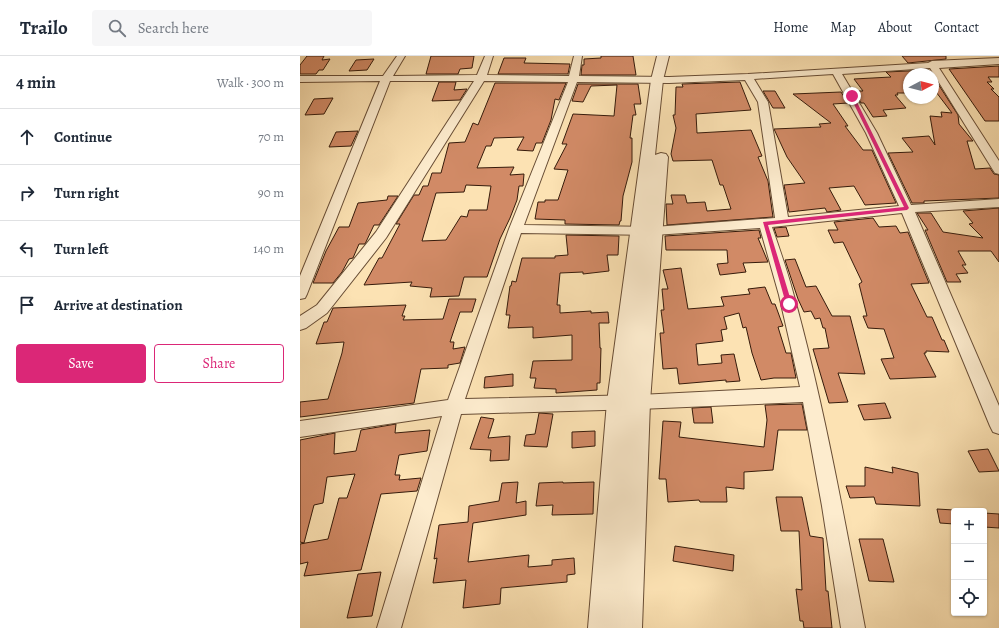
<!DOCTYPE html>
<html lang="en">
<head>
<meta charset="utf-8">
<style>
  body { margin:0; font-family:Alegreya,serif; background:#f6f6f7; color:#1f2937 }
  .controls { position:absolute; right:12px; bottom:12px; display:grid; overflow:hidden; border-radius:4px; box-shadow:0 1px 3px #0004 }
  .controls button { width:36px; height:36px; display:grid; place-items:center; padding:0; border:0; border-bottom:1px solid #e0e1e3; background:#fff; color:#1f2937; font:20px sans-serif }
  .compass { position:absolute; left:603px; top:12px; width:36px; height:36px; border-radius:50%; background:#fff; box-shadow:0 1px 3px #0004; rotate:83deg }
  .stop { position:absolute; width:12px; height:12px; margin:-9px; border:3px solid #db2777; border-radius:50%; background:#fff }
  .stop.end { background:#db2777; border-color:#fff; box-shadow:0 1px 4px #0008 }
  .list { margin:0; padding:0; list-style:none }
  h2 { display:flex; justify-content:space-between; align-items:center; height:52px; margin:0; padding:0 16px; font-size:17px }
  h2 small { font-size:13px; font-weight:400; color:#747a83 }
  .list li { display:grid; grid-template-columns:26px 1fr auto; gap:12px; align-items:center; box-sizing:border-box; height:56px; padding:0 16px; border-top:1px solid #e0e1e3 }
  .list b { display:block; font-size:15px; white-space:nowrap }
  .list em { font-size:13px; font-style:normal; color:#747a83 }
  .actions { display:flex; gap:8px; padding:12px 16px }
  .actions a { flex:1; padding:9px 0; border:1px solid #db2777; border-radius:4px; text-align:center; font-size:14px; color:#db2777 }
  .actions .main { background:#db2777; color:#fff }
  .icon { flex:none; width:22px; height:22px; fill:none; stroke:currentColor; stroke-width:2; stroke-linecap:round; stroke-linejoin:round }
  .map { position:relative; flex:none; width:699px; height:572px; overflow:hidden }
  header { display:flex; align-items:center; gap:24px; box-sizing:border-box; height:56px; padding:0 20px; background:#fff; border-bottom:1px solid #e0e1e3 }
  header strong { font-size:19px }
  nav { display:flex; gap:22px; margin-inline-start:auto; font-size:14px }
  .search { width:280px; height:36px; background:#f6f6f7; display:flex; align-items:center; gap:10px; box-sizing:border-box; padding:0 14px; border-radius:4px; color:#747a83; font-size:15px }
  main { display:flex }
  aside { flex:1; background:#fff }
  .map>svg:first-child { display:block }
</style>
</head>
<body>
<header>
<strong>Trailo</strong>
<div class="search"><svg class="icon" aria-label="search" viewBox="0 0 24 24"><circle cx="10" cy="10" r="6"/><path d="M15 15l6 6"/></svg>Search here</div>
<nav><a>Home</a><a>Map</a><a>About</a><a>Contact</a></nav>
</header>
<main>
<aside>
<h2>4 min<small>Walk · 300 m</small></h2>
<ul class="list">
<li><svg class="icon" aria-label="ahead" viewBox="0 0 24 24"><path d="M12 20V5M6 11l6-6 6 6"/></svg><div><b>Continue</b></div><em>70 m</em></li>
<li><svg class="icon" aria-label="right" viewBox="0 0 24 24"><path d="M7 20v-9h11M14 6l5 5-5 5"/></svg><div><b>Turn right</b></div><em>90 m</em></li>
<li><svg class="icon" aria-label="left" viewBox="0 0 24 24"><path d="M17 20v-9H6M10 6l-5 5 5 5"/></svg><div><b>Turn left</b></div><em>140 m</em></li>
<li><svg class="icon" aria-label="arrive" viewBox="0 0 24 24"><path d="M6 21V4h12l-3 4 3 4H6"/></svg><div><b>Arrive at destination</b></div></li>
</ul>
<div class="actions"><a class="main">Save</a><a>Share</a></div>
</aside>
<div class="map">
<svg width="699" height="572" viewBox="0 0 699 572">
  <rect width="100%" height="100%" fill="#fce2b3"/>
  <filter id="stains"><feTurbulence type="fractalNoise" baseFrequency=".005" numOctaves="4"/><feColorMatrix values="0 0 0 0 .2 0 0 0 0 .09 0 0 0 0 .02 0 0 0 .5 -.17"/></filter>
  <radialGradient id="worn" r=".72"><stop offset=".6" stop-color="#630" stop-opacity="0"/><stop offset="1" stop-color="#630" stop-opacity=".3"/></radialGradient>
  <g fill="#d18a66" stroke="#361b0b" fill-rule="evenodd">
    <polygon points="7,0 24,0 22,4 30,3 23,14 19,14 16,18 0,18 0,9"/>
    <polygon points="131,0 174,0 172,12 160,13 158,18 126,18"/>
    <polygon points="301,0 333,0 336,19 281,19 282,9 284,9 284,3 301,2"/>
    <polygon points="602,0 646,0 646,3 608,7"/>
    <polygon points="204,2 226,2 224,7 270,8 268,18 198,18"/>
    <polygon points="74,3 67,14 49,15 56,4"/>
    <polygon points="699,10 699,21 688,21 692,26 687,26 694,33 691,33 699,41 699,65 685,65 649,13"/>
    <polygon points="629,14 632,18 609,18 609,37 597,37 598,39 595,39 606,52 583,54 587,60 573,61 564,47 561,47 554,35 563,35 554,23 591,21 586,16"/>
    <polygon points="633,20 658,59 659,68 673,85 667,85 675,113 690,112 694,118 699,119 699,142 624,145 624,147 612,147 588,97 613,96 602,82 629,80 635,89 630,60 642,61 641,56 652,57 633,32"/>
    <polygon points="139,26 156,26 154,34 167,33 160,44 132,45"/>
    <polygon points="440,26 451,54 396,58 397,77 451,74 462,100 458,101 468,125 473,161 367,169 366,148 373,148 371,139 385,139 387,147 405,146 407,155 431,153 423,129 420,129 412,104 373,105 371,98 376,72 373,59 375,59 376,31 383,31 382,28"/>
    <path d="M195,27H266L259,44L255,43L251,64L242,87H236L233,95L217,94L224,81L194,82L191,90H186L177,112L214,111L210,119L224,118L223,130H219L217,144L210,162L200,183L187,221H164L159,240L130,241L132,232L110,230L112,226L64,229L79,202H82L100,168H96L114,139H119L123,130H128L132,117H141L149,87L165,86L173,67L178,69ZM166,129L191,130L187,154H169L167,161L161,160L146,184L122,185L136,137L164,136Z"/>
    <polygon points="278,28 338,28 341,48 334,48 336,59 333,59 330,82 332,82 332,106 323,140 321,165 320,165 319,169 265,168 265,164 235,163 238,146 245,146 245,144 258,144 268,114 254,113 267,88 262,88 273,58 314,60 317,29 291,30 283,46 272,45"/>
    <polygon points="463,35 475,35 485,52 473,52"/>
    <polygon points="541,36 548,47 533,48 548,70 545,70 563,94 572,94 596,147 565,149 554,130 529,132 541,154 527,156 525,152 489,156 484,129 505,127 487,101 474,73 521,71 519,68 531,67 493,38"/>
    <polygon points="33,42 24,58 5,59 14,43"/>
    <polygon points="58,75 51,90 29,91 36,76"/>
    <polygon points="88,140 98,140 79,169 74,169 65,188 59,188 53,202 49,203 42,216 33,227 13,227 26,195 39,171 49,171 58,147 87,144"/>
    <polygon points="699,152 699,206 691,195 658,195 666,209 662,209 668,217 656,218 661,226 647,226 625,174 628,174 617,157 631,157 643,176 683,182 669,168 673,167 663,155"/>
    <polygon points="573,162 579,171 596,170 600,177 608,176 629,227 611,228 627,261 632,261 642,284 644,284 649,296 626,295 626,297 624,297 636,321 590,323 581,303 594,302 584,273 568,272 563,260 567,260 559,228 562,226 543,186 534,187 528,174 538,174 534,166"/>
    <polygon points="486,171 489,180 477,181 474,172"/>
    <polygon points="459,174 461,182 458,182 468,206 443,207 446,216 420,219 417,208 428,207 427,194 366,194 365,180"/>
    <polygon points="266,179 319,180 318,199 307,199 309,215 283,218 283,216 260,217 257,249 260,249 260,257 291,255 291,257 308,256 309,267 299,267 300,292 301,292 300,327 297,327 297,334 256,337 256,333 234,332 236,322 230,322 233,305 272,304 272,279 233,282 233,271 208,272 210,259 206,259 210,230 211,230 212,225 216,226 222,202 255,202 255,200 268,199"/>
    <polygon points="495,203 506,231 516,230 532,260 550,260 565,318 538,317 548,346 529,347 513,293 529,292 525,272 523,272 520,262 515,263 511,255 504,256 498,243 485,204"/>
    <polygon points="381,212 388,253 424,250 421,241 450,238 448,233 465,231 472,248 475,248 483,270 478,271 486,297 491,297 496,322 474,322 461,324 452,297 446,271 443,272 439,257 424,261 427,273 421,274 423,285 396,288 398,309 422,307 421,299 434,298 440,325 426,326 426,324 379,328 377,312 363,313 360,277 364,277 361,254 364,254 362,233 368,233 363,214"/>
    <polygon points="149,243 176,243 172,256 160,256 150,286 154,286 153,293 165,291 160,307 148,309 148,312 121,313 114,347 0,361 0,346 28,343 42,297 44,286 16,288 24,266 27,266 33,252 106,249 102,260 105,260 103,264 143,263"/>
    <polygon points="213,318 213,330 184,332 185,321"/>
    <polygon points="585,347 591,362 564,364 558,349"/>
    <polygon points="502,348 507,374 478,374 473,414 444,416 444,433 426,431 427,446 400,446 399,444 368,446 366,423 359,423 363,365 381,366 379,381 464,391 467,364 465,349"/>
    <polygon points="411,351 413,367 394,367 392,352"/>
    <polygon points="239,357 253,358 247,391 224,390 226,379 235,378"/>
    <polygon points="181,361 194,363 188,382 210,380 209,404 190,405 191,394 170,393"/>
    <polygon points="96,368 95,377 130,374 127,395 99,399 95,419 100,419 99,424 121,422 117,435 81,438 61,514 4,520 8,506 0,508 0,488 28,483 39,442 47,442 55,418 27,421 23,447 14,449 4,487 0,486 0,384 35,377 34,398 56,395 61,374"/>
    <polygon points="295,375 295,390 272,392 272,376"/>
    <polygon points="688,393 699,415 679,416 668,395"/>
    <polygon points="565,411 593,417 592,411 618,417 620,450 576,448 574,441 550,442 546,430 565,430"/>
    <polygon points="218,426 216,447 226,445 226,459 173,467 168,506 229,499 228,511 252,509 252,504 274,502 275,518 267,519 267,526 201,532 200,548 163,552 166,524 133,527 137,502 134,503 139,469 168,466 169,450 199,445 202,427"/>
    <polygon points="263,426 263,427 294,426 293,458 252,459 253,449 236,450 239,427"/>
    <polygon points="476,441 502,441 510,480 523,482 526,535 528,535 532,572 504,572 503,565 500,565 496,533 502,534 499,475 481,475"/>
    <polygon points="637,453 654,454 654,468 640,467"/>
    <polygon points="684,457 699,458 699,472 684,471"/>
    <polygon points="559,483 583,483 594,526 569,525"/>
    <polygon points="375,490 434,499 433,515 373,505"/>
    <polygon points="81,516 72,560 47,562 58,518"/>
  </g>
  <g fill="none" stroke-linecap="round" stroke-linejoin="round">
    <defs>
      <path id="minor" d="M97,0H105L93,20L177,19L185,0H193L187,19L269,20L274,0H282L279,20L369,21L448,18L628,7L632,5L699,2V8L639,12L699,105V118L695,117L693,114L630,12L542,18L577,77L611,149L699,143V151L615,156L699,350V378L693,376L690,370L602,157L472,171C480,194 488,217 494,240C524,349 544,461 565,572H541L522,450L503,346L339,353L161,358L101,572H77L142,360L0,381V365L148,344L209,173L268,26L184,25L86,182L27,257L6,272L0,274V260L17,249L76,176L174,25H90L7,238L5,242L0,243V220L80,25L0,26V20H83ZM533,18L566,77L599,150L488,161L468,46L454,23ZM445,24L458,46L475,162L354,171L224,169L277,26L369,27ZM460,172L479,239L500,331L339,339L165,343L221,177L354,179Z"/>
      <polygon id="tertiary" points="357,0 369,0 363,24 355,99 361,97 366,98 368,101 350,346 342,572 288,572 307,346 351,24"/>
    </defs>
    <use href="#minor" stroke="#684d35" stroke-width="2"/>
    <use href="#tertiary" stroke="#684d35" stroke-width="2"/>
    <use href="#minor" fill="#fdecce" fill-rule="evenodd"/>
    <use href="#tertiary" fill="#fdecce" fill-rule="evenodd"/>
  </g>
  <polygon fill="#db2777" points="552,38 554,40 609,152 607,154 468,169 492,248 489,251 486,248 463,166 604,151 550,40"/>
  <rect width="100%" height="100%" filter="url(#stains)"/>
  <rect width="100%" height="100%" fill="url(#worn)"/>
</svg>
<div class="controls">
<button>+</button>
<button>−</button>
<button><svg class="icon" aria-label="locate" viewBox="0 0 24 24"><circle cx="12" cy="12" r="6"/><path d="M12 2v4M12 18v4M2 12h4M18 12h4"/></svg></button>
</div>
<svg class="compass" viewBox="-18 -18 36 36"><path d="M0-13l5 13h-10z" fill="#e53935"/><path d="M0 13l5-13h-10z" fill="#747a83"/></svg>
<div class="stop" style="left:489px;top:248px"></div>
<div class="stop end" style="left:552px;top:40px"></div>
</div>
</main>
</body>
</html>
